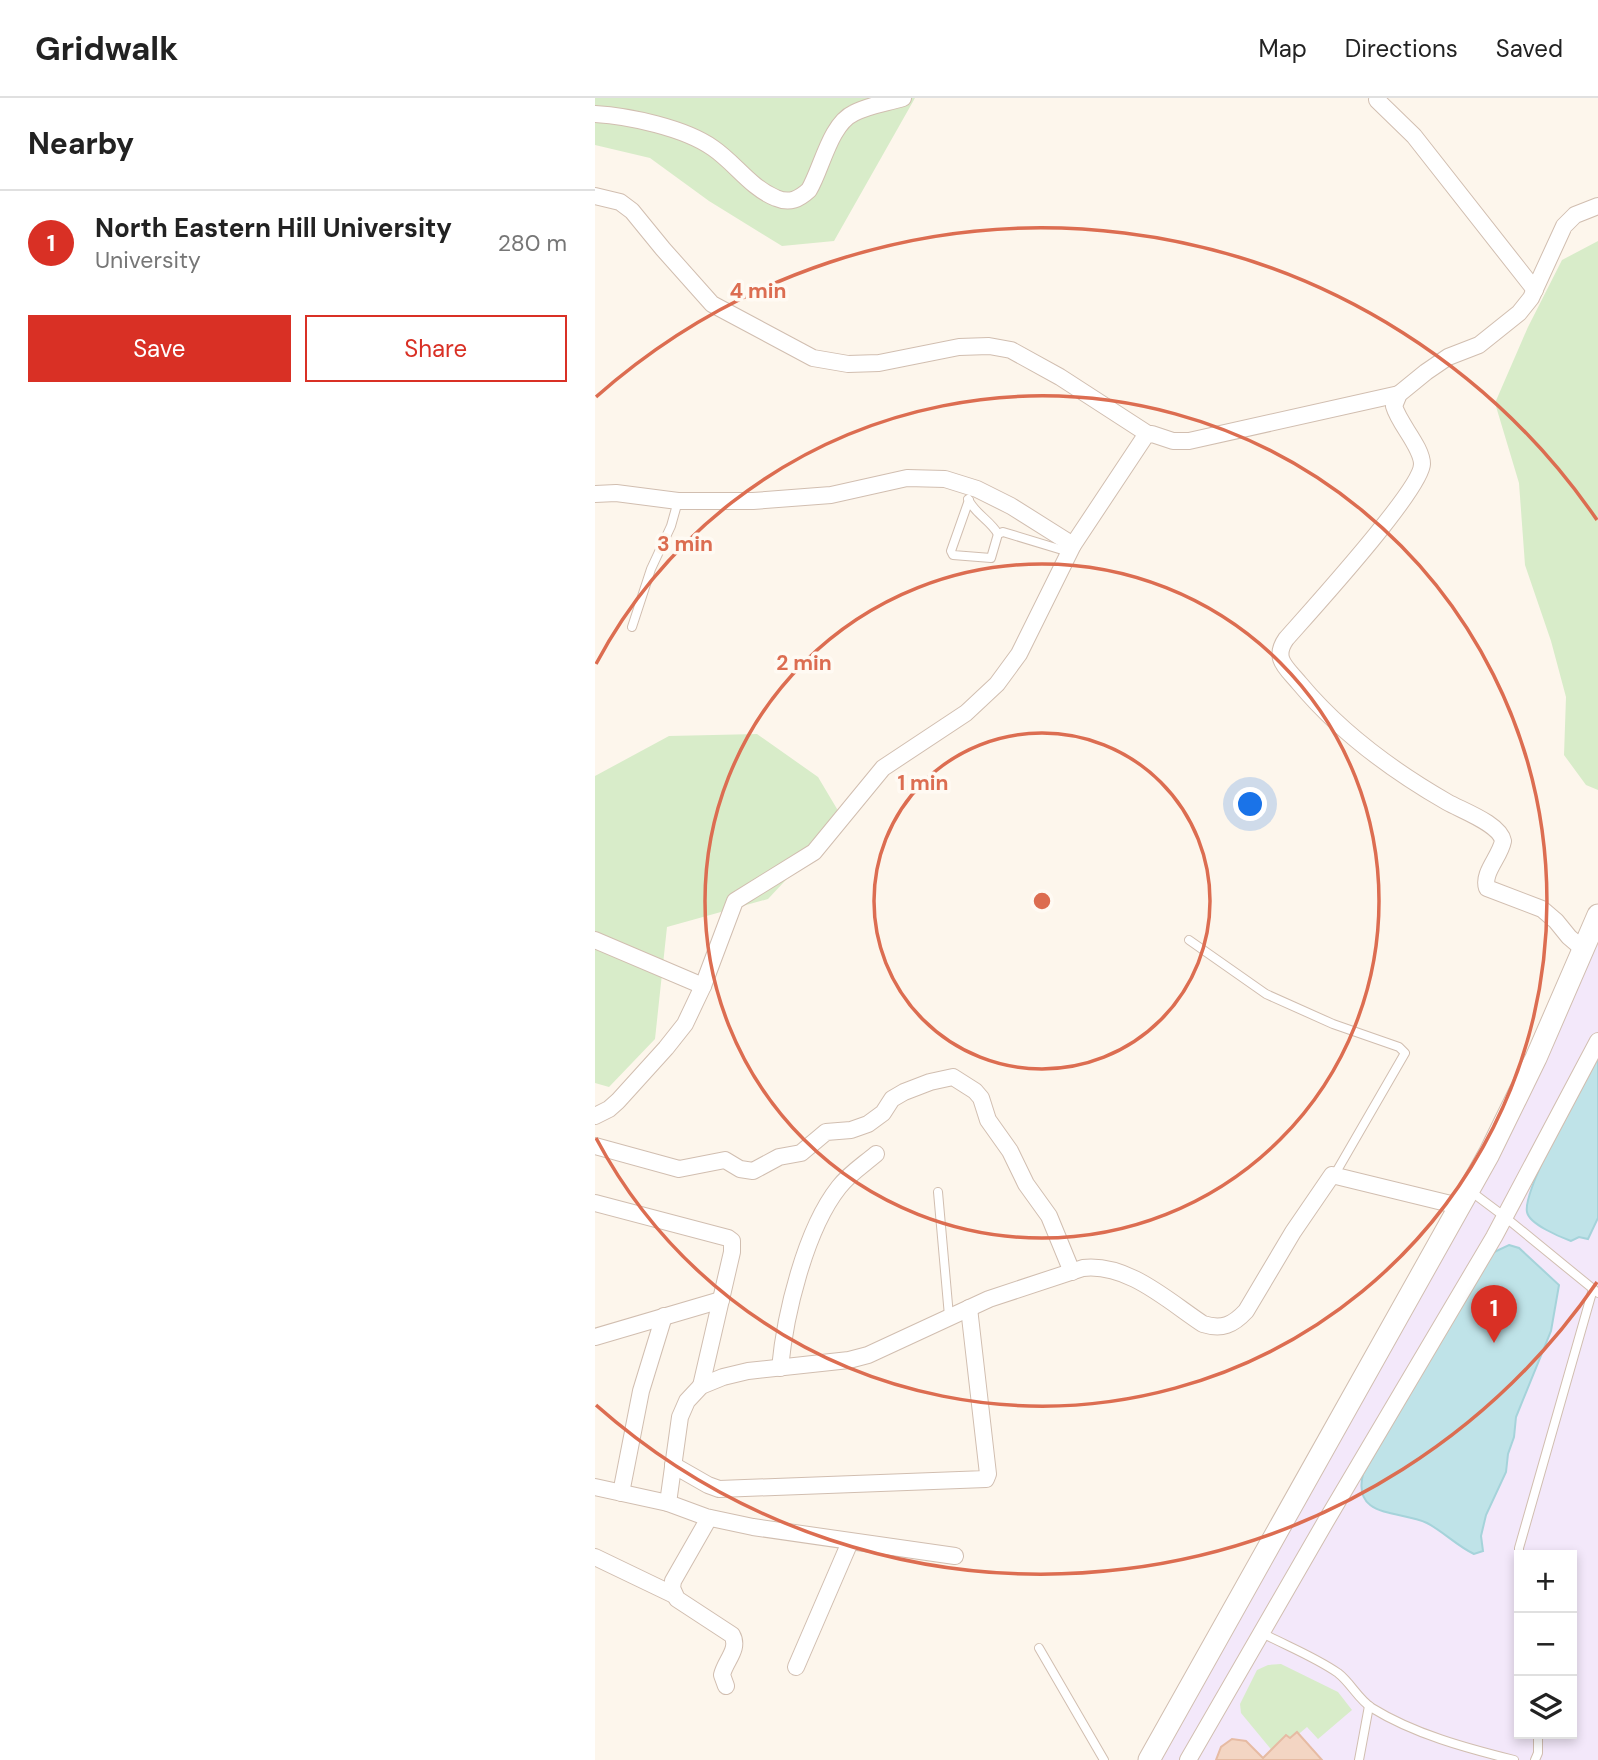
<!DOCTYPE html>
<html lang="en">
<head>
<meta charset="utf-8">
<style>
  body { margin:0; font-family:"DM Sans",sans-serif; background:#f2f2f2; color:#222 }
  .controls { position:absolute; right:21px; bottom:21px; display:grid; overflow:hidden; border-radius:0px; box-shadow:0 4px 10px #0003 }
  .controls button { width:63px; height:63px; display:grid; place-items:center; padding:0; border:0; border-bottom:2px solid #e0e0e0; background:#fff; color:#222; font:35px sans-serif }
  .you { position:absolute; left:656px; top:707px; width:24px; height:24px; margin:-18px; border:5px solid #fff; border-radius:50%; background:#1a73e8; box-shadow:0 0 0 10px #1a73e833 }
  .badge { display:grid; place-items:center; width:46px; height:46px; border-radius:50%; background:#d93025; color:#fff; font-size:23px; font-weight:700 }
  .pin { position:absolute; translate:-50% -58px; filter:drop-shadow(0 2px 4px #0008) }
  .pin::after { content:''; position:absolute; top:37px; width:24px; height:21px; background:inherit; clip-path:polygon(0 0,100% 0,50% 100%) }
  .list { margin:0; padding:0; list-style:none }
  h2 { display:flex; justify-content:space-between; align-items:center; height:91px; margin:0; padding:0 28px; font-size:30px }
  h2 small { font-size:23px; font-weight:400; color:#767676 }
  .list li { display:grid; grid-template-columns:46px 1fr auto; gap:21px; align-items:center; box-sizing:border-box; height:105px; padding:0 28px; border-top:2px solid #e0e0e0 }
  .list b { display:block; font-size:26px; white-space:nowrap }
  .list p { margin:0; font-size:23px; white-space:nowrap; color:#767676 }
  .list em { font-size:23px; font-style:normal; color:#767676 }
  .actions { display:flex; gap:14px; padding:21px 28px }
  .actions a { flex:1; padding:16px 0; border:2px solid #d93025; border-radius:0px; text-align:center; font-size:24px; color:#d93025 }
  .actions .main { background:#d93025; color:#fff }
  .icon { flex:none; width:38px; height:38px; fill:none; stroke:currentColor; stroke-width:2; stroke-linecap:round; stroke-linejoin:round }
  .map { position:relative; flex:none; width:1003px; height:1662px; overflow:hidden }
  header { display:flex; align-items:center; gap:42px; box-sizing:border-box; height:98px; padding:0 35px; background:#fff; border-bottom:2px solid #e0e0e0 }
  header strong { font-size:33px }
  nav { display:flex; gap:38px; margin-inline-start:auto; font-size:24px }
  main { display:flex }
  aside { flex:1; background:#fff }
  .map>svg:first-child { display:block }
</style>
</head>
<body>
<header>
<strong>Gridwalk</strong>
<nav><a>Map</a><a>Directions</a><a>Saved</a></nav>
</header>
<main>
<aside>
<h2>Nearby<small></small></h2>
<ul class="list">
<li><span class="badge">1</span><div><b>North Eastern Hill University</b><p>University</p></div><em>280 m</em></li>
</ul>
<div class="actions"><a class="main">Save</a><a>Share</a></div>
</aside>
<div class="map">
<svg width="1003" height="1662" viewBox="0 0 1003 1662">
  <rect width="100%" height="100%" fill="#fdf6ec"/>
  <path fill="#f3e8fa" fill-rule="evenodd" d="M1003,833V1662H559ZM924,1457H977V1636H924Z"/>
  <g fill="#d8ecc9">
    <polygon points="0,0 320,0 239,143 187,148 114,103 55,60 0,47"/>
    <polygon points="1003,143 1003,692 991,687 969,657 971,599 956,543 930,467 924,385 900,305 933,229 967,162"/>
    <polygon points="162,636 223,679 248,721 173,801 72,829 60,941 14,989 0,985 0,678 74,638"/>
    <polygon points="686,1566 743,1594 757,1612 723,1641 712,1629 680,1656 646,1615 645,1606 662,1572 673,1567"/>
  </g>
  <g fill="#bfe3e8" stroke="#a5d3da" stroke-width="2">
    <path d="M1003,955V1120L993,1141L984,1139L976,1143C965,1139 934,1126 932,1114C927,1092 990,980 1003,955Z"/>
    <path d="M914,1147L924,1150L964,1187L956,1233L921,1319L919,1339L913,1356L911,1374L891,1417L886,1438L888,1453L879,1456C862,1448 849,1434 832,1425C805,1412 757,1421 768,1376L897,1155Z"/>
  </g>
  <polygon fill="#f3d5c3" stroke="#e6bba3" stroke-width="2" points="702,1634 727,1662 621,1662 626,1649 637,1641 651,1643 668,1660 691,1637 695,1640"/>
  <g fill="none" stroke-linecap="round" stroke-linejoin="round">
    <defs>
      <g id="service">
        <path d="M373,401C380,416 395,422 403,436"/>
        <polyline points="374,402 356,453 358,457 396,460 403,436 408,434 474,454"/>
        <polyline points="37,529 56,471 76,428 83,403"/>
        <polyline points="594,842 671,896 738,926 804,949 810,955 740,1076"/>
        <polyline points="874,1092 910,1119 1003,1195"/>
        <polyline points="343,1094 354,1218"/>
        <polyline points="924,1461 924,1450 998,1191"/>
        <path d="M667,1535C692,1548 720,1559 743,1575C756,1585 763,1601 777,1610C819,1636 871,1650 919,1662"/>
        <polyline points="444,1550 509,1662"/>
        <polyline points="764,1662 774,1608"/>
        <polyline points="940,1662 943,1655 943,1636"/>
      </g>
      <g id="minor">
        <polyline points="782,2 819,38 940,192"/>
        <path d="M0,16C34,18 90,30 118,50C140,65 156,90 181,100C195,106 204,101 214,92C227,70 235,26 259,15C274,7 292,5 308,0"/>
        <polyline points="0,98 25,104 37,113 68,151 117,206 218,260 253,266 284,265 364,249 394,248 416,252 465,279 553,336"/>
        <polyline points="0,396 21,395 83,403 158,403 236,397 312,380 350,381 382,391 416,408 478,447"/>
        <polyline points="0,842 108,888"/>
        <path d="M988,851L974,839L961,823L947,811L892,790C887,775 905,759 908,743C905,726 868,713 852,704C798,673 746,635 705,586C692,570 677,561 691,541C713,516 827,391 827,366C827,349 804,326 799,308L804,296L831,274L853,259L884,247L924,215L936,200L969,128L980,117L1003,108"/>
        <polyline points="0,1018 14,1011 23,1003 71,950 90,926 108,888 140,803 219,754 288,670 371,615 402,586 424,556 478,447 551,337 557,336 578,343 594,343 804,296"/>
        <polyline points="0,1048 84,1071 130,1062 145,1071 158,1073 184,1059 206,1055 231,1034 256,1032 273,1026 288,1015 297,1001 309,994 335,984 358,979 380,993 386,1000 393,1022 415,1053 431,1086 454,1118 477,1174"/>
        <polyline points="0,1105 133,1140 137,1143 137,1154 106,1288"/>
        <polyline points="0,1239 126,1202"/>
        <path d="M185,1270C190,1217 210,1132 244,1089C254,1076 268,1067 281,1056"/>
        <polyline points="78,1367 113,1387 124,1391 391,1381 393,1376 374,1210"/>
        <polyline points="0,1389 73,1405 111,1419 158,1429 360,1458"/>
        <polyline points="26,1395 46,1293 69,1218"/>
        <path d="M73,1405L85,1319L92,1303L106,1288L128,1279L153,1273L254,1262L273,1257L394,1201L488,1170C533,1165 573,1203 608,1226C627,1232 638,1227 651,1213L698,1134L737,1077L864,1108"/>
        <path d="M114,1420L78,1483L77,1490L82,1501L137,1537C145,1551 130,1563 127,1577L131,1588"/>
        <polyline points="0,1459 79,1497"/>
        <polyline points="201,1569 255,1444"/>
        <polyline points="593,1662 731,1423 899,1139 1003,943"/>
      </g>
      <polyline id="tertiary" points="554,1662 894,1056 941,960 1003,817"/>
    </defs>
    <use href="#service" stroke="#d1beb0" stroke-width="10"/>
    <use href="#minor" stroke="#d1beb0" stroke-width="18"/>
    <use href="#tertiary" stroke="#d1beb0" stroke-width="23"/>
    <use href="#service" stroke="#fff" stroke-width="8"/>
    <use href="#minor" stroke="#fff" stroke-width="16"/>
    <use href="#tertiary" stroke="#fff" stroke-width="21"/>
  </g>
  <g fill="none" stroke="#dc6d51" stroke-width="3.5">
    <circle cx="447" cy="803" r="168"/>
    <circle cx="447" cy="803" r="337"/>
    <path d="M1 566A505 505 0 1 1 1 1040"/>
    <path d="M1002 1184A673 673 0 0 1 1 1307M1 299A673 673 0 0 1 1002 422"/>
  </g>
  <circle cx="447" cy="803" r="10" fill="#dc6d51" stroke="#fffaf3" stroke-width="3.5"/>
  <g font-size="21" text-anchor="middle" font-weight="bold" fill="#dc6d51" stroke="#fffaf3" stroke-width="7" stroke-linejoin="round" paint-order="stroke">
    <text x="163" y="200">4 min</text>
    <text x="90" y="453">3 min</text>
    <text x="209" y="572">2 min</text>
    <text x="328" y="692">1 min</text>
  </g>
</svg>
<div class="controls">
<button>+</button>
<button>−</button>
<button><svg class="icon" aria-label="layers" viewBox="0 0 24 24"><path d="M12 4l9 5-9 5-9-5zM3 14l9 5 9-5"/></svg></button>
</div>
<div class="you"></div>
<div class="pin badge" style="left:899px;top:1245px">1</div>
</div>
</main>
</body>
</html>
